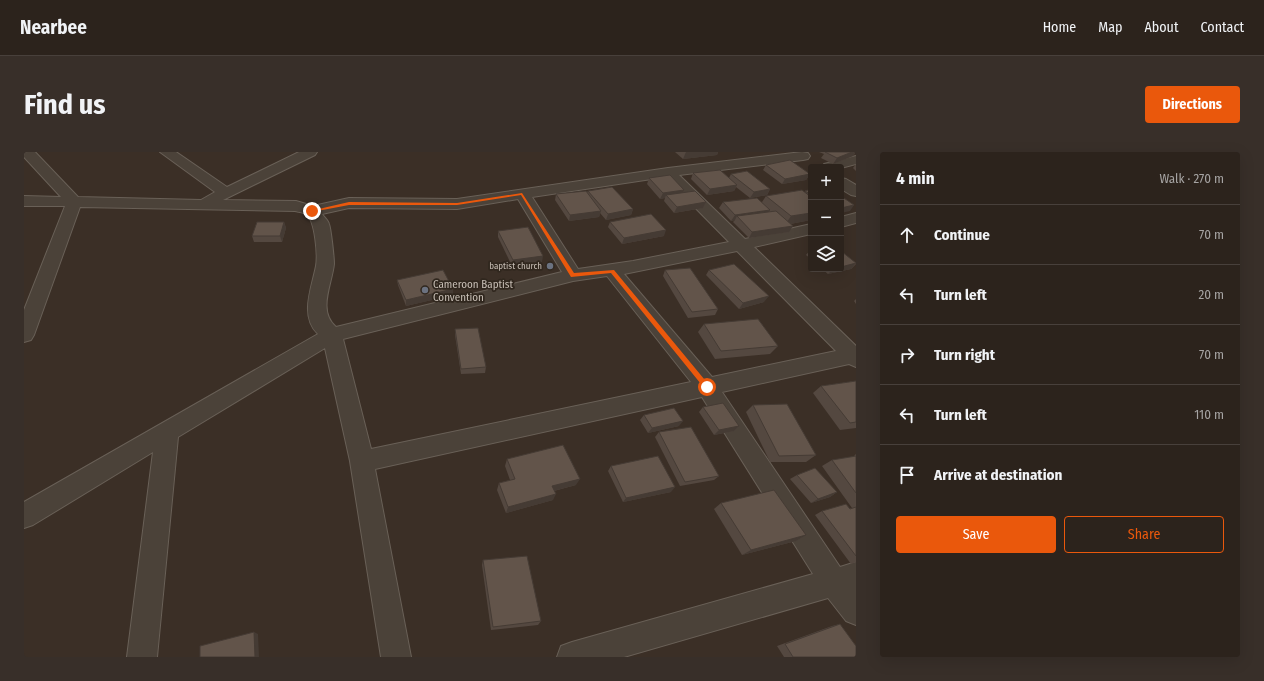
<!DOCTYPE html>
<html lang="en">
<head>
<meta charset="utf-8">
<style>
  body { margin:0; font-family:"Fira Sans Condensed",sans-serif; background:#382f29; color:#f1f3f6 }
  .controls { position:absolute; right:12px; top:12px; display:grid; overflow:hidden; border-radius:4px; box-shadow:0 4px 16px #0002 }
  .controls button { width:36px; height:36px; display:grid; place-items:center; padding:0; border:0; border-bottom:1px solid #48403b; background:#2c231c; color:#f1f3f6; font:20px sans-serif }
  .stop { position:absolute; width:12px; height:12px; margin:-9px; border:3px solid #ea580c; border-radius:50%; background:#fff }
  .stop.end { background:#ea580c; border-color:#fff; box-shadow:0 1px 4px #0008 }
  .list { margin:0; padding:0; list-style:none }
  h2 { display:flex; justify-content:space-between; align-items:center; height:52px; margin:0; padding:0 16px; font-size:17px }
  h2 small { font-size:13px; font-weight:400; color:#a6a4a3 }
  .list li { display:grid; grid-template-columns:26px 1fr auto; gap:12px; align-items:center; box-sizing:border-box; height:60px; padding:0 16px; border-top:1px solid #48403b }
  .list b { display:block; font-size:15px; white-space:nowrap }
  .list em { font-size:13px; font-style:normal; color:#a6a4a3 }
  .actions { display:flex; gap:8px; padding:12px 16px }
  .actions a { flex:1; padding:9px 0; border:1px solid #ea580c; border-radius:4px; text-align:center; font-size:14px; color:#ea580c }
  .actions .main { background:#ea580c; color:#fff }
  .icon { flex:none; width:22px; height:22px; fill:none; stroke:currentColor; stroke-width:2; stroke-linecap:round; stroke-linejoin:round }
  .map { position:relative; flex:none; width:832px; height:505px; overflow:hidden; border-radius:4px }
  header { display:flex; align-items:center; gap:24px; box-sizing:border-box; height:56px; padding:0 20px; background:#2c231c; border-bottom:1px solid #48403b }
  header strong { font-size:19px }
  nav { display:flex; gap:22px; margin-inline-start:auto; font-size:14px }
  .intro { display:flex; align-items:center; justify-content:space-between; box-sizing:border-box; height:96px; padding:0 24px }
  h1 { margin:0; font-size:28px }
  .button { padding:10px 18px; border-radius:4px; background:#ea580c; color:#fff; font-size:14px; font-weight:700 }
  main { display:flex; gap:24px; padding:0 24px }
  aside { flex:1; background:#2c231c; border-radius:4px; box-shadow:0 4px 16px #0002 }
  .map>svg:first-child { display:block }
</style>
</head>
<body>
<header>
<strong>Nearbee</strong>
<nav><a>Home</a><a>Map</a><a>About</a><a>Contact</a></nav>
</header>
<div class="intro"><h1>Find us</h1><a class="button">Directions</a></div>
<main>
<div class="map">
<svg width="832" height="505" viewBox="0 0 832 505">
  <rect width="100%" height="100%" fill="#3b2f26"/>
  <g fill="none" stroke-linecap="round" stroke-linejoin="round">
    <defs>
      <g id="minor">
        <path d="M0,0H11L54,45L177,48L191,40L136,0H152L203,35L275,0H293L291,3L199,48L272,49L289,54L325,46L433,47L644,16L778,0L784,1L786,4L784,7L779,8L655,23L721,87L787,72V82L730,95L832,194V215L825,212L698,240L816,415L832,410V473L822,469L804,446L600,505H533L537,494L548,490L789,422L678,245L351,317L387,505H357L326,309L301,196L154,285L133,505H103L129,300L9,373L0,376V350L294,182C275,164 288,135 292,114C294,103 291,69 283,63C280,60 274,60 271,59L56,55L10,183L7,188L0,190V158L41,54H0V44L37,45L0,5ZM641,25L705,90L609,109L554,117L508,45ZM494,47L538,120L312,175C293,159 308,132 310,112C310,106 307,77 305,72C304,68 300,65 298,62L325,56L433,57ZM713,99L812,199L688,225L600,122ZM583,124L667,230L347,297L319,187L549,129Z"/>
        <polygon points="832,4 832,12 817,16 798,15 800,12"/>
        <polygon points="817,26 822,27 832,33 832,44 827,43 817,37"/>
        <polygon points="832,61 832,71 817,75 817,65"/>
      </g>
    </defs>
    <use href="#minor" stroke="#696057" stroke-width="2"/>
    <use href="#minor" fill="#4b4239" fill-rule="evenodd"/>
  </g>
  <g fill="#544840">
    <polygon points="651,0 694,0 693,3 659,7"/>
    <polygon points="795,0 832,0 829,4 809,12 797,6 800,2"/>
    <polygon points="832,12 832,19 829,16"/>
    <polygon points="742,13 786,22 782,28 758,32 739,18"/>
    <polygon points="669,21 705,26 707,22 746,37 743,43 726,46 712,35 710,39 683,43 667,27"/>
    <polygon points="625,26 660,38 659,41 682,50 679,56 650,61 640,49 641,46 636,47 623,32"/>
    <polygon points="787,37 787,68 766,72 765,80 725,86 709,70 711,68 707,69 695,56 699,50 738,50 742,44 781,40 781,39"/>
    <polygon points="564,39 609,57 607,63 582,68 576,61 575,65 545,69 531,48 532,42 563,40"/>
    <polygon points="260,70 262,76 258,90 230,90 228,84"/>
    <polygon points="586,70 640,84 598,92 584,75"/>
    <polygon points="474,79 518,110 488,114 474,85"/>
    <polygon points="787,97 787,107 782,103"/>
    <polygon points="832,111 832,112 827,117 804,122 798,117 817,117"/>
    <polygon points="641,118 694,157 691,163 664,166 639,124"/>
    <polygon points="685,118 740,150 715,157 682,123"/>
    <polygon points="373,128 429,143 382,154 374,133"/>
    <polygon points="832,147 832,152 830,149"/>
    <polygon points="680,172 754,194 746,202 691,207 674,180"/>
    <polygon points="431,177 462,215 461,221 437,222 431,183"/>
    <polygon points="832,229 832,276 816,278 789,241 797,234"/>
    <polygon points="729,253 792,303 782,310 746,310 722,260"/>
    <polygon points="679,255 715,274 710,279 690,283 675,260"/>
    <polygon points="620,263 655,274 624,281 616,268"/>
    <polygon points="635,280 695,324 690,328 656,334 631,285"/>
    <polygon points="832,302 832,410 827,412 791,363 798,359 828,356 798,314 808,308 829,305"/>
    <polygon points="483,307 552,333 530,339 529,348 482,361 473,338 475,331 486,328 481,314"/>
    <polygon points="587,314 647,340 599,350 584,319"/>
    <polygon points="773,323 813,340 806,345 787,351 766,327"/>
    <polygon points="697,351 782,383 772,389 718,403 690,357"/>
    <polygon points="459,408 517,469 514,473 467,478 458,413"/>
    <polygon points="816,472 832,505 760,505 753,494 808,474"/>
  </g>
  <g fill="#453b34">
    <polygon points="662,0 694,0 693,3 659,7"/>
    <polygon points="828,0 832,0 829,4 809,12 813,6"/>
    <polygon points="786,22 782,28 758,32 761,27"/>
    <polygon points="713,33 710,39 683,43 686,37"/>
    <polygon points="746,37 743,43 726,46 730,40"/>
    <polygon points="660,38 658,44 642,43 641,46 636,47 639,41"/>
    <polygon points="682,50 679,56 650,61 653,55"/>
    <polygon points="830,53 826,59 817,61 817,56"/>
    <polygon points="609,57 607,63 582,68 584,62"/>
    <polygon points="746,58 743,64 713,64 711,68 707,69 711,63"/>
    <polygon points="577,59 575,65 545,69 546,63"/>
    <polygon points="787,61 787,68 761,73 767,64"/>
    <polygon points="260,70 262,76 258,90 256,84"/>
    <polygon points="769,74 765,80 725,86 728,80"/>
    <polygon points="642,78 640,84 598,92 600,86"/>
    <polygon points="519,104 518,110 488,114 489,108"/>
    <polygon points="832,111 827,117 804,122 809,117 817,117 817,115"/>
    <polygon points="429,137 429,143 382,154 382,148"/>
    <polygon points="745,144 740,150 715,157 719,151"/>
    <polygon points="659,269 655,274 624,281 628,276"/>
    <polygon points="715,274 710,279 690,283 695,278"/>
    <polygon points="556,327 552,333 525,340 528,334"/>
    <polygon points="651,335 647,340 599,350 602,346"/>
    <polygon points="813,340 806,345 787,351 794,347"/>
    <polygon points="532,342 529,348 482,361 484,355"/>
    <polygon points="782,383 772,389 718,403 727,398"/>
    <polygon points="230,480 234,482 235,505 231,505"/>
  </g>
  <g fill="#62544a" stroke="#453b34">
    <polygon points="801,0 828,0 813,6"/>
    <polygon points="766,8 786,22 761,27 742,13"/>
    <polygon points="696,18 713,33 686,37 669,21"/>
    <polygon points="723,19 746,37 730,40 707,22"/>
    <polygon points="646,23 660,38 639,41 625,26"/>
    <polygon points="588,35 609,57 584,62 564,39"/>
    <polygon points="787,37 787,43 781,39"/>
    <polygon points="778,38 787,45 787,61 767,64 742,44"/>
    <polygon points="562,39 577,59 546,63 532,42"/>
    <polygon points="671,39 682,50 653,55 642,43"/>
    <polygon points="817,44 830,53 817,56"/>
    <polygon points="733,46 746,58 711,63 699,50"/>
    <polygon points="752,59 769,74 728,80 713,64"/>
    <polygon points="627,62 642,78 600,86 586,70"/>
    <polygon points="233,70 260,70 256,84 228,84"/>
    <polygon points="504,75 519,104 489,108 474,79"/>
    <polygon points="817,99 832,111 817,115"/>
    <polygon points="710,112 745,144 719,151 685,118"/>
    <polygon points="666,116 694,157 668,160 641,118"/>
    <polygon points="419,118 429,137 382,148 373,128"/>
    <polygon points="734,167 754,194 697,199 680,172"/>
    <polygon points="454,176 462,215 437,217 431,177"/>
    <polygon points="832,229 832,270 826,271 797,234"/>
    <polygon points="699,251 715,274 695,278 679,255"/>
    <polygon points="763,252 792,303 755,304 729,253"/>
    <polygon points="650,256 659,269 628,276 620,263"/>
    <polygon points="667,275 695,324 661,330 635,280"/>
    <polygon points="539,293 556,327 528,334 532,342 484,355 475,331 491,327 483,307"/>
    <polygon points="634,304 651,335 602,346 587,314"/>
    <polygon points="832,304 832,341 808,308"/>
    <polygon points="791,316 813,340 794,347 773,323"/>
    <polygon points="750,338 782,383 727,398 697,351"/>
    <polygon points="822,352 826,357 832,355 832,404 798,359"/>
    <polygon points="503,404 517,469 469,475 459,408"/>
    <polygon points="816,472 832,494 832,505 769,505 761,492"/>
    <polygon points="230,480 231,505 176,505 176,494"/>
  </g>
  <polygon fill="#ea580c" points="498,41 550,121 590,118 685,233 685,237 681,237 587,121 547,125 497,43 433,53 325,53 288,60 286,59 325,50 433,51"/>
  <g fill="#6b7280" stroke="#30271e" stroke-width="1.5">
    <circle cx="526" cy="114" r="4"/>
    <circle cx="401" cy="138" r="4"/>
  </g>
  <g text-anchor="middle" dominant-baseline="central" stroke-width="3.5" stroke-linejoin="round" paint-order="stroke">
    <g font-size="9" fill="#c7beb5" stroke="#30271e" text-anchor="end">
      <text x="518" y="114">baptist church</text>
    </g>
    <g font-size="11" fill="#c7beb5" stroke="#30271e" text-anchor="start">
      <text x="409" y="132">Cameroon Baptist<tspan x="409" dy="13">Convention</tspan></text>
    </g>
  </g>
</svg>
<div class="controls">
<button>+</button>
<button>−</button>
<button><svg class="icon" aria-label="layers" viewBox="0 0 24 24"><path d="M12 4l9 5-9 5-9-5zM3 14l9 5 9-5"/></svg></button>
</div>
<div class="stop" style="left:683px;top:235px"></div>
<div class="stop end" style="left:288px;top:59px"></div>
</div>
<aside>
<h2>4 min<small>Walk · 270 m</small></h2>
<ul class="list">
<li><svg class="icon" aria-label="ahead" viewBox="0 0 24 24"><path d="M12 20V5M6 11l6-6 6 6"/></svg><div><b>Continue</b></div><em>70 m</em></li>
<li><svg class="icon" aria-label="left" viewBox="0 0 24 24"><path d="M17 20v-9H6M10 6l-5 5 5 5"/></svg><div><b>Turn left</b></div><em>20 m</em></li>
<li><svg class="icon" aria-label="right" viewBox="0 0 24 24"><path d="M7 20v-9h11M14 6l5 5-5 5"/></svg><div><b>Turn right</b></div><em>70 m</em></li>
<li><svg class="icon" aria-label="left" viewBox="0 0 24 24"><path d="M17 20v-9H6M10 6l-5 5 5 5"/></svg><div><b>Turn left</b></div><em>110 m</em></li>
<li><svg class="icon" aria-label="arrive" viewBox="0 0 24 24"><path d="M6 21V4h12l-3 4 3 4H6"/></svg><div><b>Arrive at destination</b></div></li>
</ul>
<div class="actions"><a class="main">Save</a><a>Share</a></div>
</aside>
</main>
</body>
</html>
